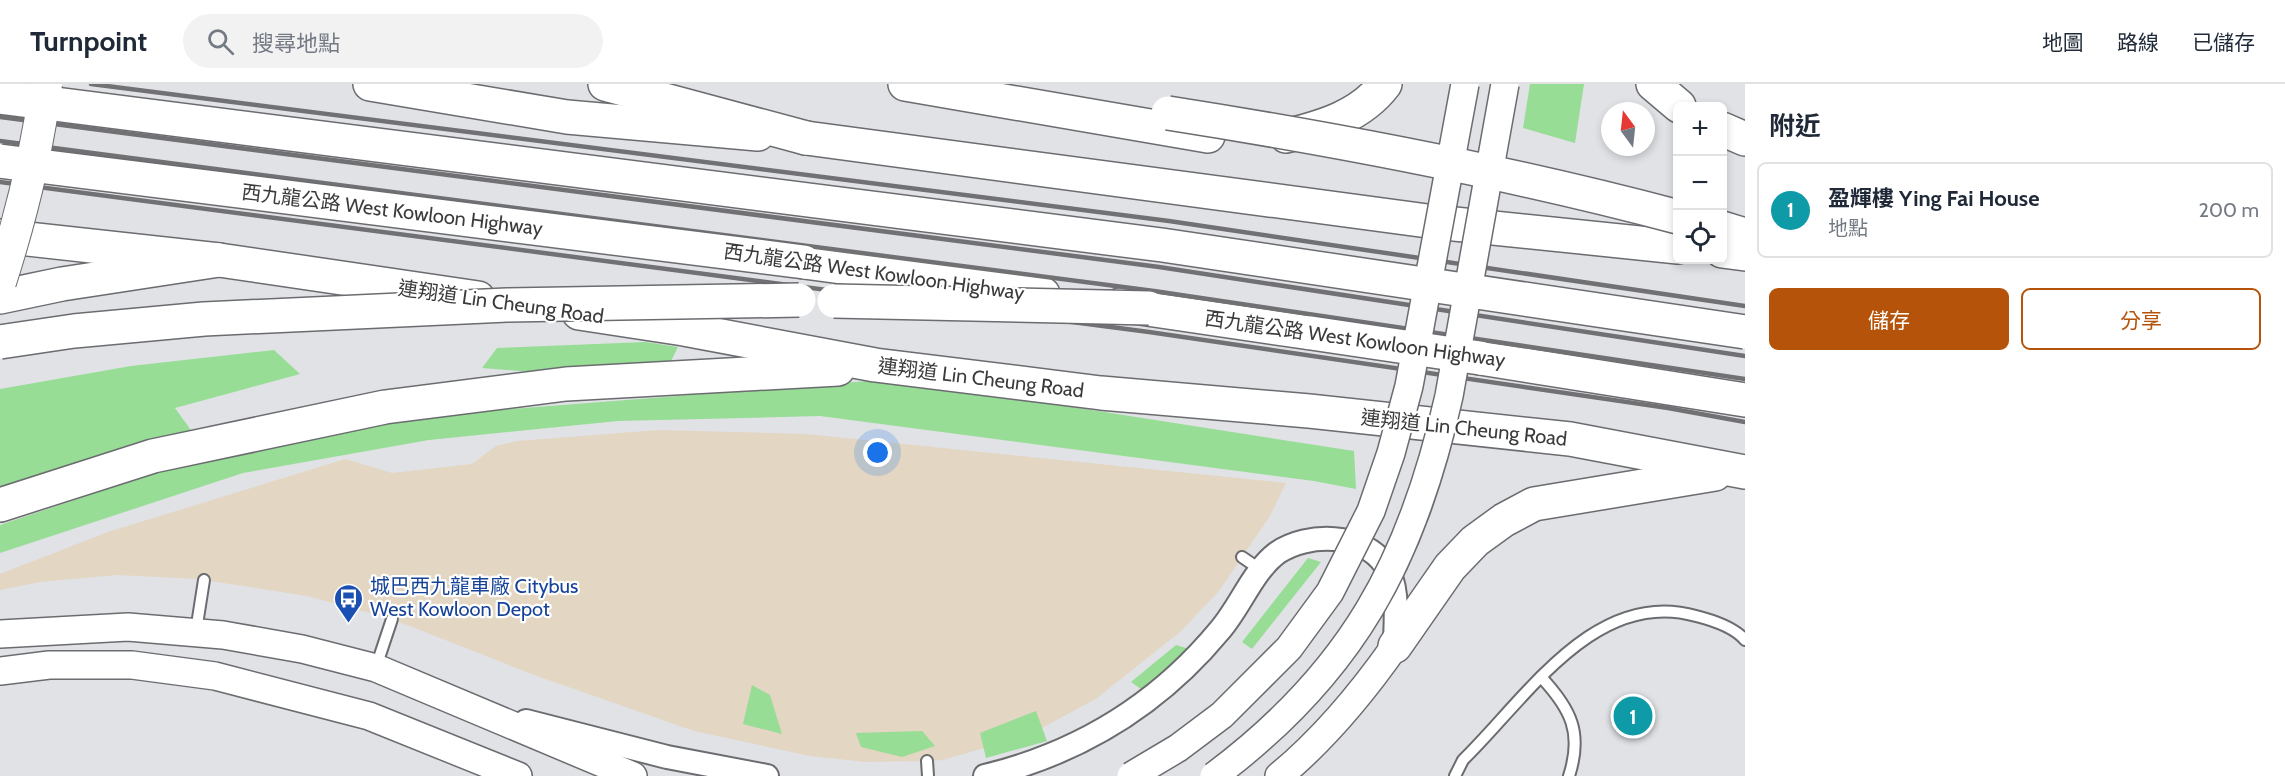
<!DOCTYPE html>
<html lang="zh-TW">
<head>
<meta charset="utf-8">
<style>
  body { margin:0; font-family:Cabin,"Noto Sans TC",sans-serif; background:#f2f2f3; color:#1f2937 }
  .controls { position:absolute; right:18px; top:18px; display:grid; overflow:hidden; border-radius:9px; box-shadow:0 3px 9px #0003 }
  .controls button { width:54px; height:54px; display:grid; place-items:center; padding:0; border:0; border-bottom:2px solid #e0e1e3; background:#fff; color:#1f2937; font:30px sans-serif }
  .compass { position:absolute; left:1601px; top:18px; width:54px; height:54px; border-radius:50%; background:#fff; box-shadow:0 3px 9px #0003; rotate:345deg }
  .you { position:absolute; left:878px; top:369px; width:21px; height:21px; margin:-15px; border:4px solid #fff; border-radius:50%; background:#1a73e8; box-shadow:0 0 0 9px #1a73e833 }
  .badge { display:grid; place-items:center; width:39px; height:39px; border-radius:50%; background:#b45309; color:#fff; font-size:20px; font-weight:700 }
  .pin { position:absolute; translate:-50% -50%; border:3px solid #fff; box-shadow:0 2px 6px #0006 }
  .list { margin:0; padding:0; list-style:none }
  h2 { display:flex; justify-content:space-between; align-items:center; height:78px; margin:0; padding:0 24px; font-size:26px }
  h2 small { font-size:20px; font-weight:400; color:#747a83 }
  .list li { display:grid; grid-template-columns:39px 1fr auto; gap:18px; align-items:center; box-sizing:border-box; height:96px; margin:0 12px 12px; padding:0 12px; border:2px solid #e0e1e3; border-radius:9px }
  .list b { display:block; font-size:22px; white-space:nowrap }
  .list p { margin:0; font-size:20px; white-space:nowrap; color:#747a83 }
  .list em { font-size:20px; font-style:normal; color:#747a83 }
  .actions { display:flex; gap:12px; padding:18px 24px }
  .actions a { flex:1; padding:14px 0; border:2px solid #b45309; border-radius:9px; text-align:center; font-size:21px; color:#b45309 }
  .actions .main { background:#b45309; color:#fff }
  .icon { flex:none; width:33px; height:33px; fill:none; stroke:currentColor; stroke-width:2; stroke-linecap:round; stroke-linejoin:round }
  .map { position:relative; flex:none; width:1745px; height:692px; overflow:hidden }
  header { display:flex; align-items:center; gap:36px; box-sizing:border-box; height:84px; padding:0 30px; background:#fff; border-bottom:2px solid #e0e1e3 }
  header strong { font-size:28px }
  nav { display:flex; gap:33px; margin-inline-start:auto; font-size:21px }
  .search { width:420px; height:54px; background:#f2f2f3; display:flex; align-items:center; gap:15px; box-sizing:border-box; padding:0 21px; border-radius:33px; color:#747a83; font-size:22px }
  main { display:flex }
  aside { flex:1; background:#fff }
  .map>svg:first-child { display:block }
</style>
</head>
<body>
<header>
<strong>Turnpoint</strong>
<div class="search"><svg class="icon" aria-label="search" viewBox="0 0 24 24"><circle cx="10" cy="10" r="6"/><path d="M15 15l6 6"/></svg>搜尋地點</div>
<nav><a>地圖</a><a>路線</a><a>已儲存</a></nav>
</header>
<main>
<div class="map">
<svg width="1745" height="692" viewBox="0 0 1745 692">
  <rect width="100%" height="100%" fill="#e0e2e6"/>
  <polygon fill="#e3d6c3" points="659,346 806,350 1286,399 1270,432 1219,507 1180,548 1097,614 1031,650 943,676 927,677 865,678 810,672 694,647 534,591 392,535 307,512 198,495 117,491 40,498 0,506 0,490 108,448 345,375 392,389 472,380 496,362 517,357"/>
  <g fill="#97dd95">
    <polygon points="1530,0 1584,0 1575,59 1523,44"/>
    <polygon points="646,258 678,263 669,281 568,291 482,284 497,264"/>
    <polygon points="274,266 300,290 175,324 193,349 0,406 0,305 131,282"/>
    <polygon points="893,295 1354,367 1356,405 1314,397 820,332 618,337 429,356 243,389 0,469 0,441 211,370 311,348 449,330"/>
    <polygon points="1308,474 1321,478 1252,565 1242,558"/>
    <polygon points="1176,561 1189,565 1141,605 1131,598"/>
    <polygon points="752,601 770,611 782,650 743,640"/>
    <polygon points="1036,627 1047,657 986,674 980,649"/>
    <polygon points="922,647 935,662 902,673 861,663 856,649"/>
  </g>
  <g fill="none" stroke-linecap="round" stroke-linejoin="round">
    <defs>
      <g id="service">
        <polyline points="1242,473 1261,486"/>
        <polyline points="196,547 204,496"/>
        <polyline points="376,583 392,535"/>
        <path d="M1541,593C1571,625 1583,649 1569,692"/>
        <polyline points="927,677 928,692"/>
        <path d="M1455,692L1463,676C1525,616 1595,503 1696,532C1712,536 1734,543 1745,556"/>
      </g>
      <g id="minor">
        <polyline points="526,637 667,673 767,692"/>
        <path d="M985,692C1079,669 1158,621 1220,546C1240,523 1253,487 1277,469C1308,448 1363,449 1385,481C1400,502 1395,537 1395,562"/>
      </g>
      <g id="tertiary">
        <polyline points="0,550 128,543 223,551 302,565 376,584 633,692"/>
        <polyline points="0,587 49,581 132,581 215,592 369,632 518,692"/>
        <path d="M1279,692C1324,655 1362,609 1395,562"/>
      </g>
      <g id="primary">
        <polyline points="370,0 567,33 758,50"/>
        <polyline points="1653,0 1679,22"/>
        <polyline points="1722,45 1745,55"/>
      </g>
      <g id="trunk">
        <polyline points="806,54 1435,138 1678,163"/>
        <polyline points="1722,167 1745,170"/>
        <polyline points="0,213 62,200 219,176 478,214"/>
        <polyline points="579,229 684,245 875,281 1101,309 1309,327 1570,355 1745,388"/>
        <polyline points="0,421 153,372 385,323 566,300 838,285"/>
        <polyline points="1395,562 1450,483 1475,457 1504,436 1534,420 1715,390"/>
      </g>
      <g id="motorway">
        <polyline points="605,0 806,54"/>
        <polyline points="905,0 1208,52"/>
        <path d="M1286,52C1323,43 1361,32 1385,0"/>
        <polyline points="1722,144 1745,151"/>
        <polyline points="0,152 219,176"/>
        <polyline points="804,178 1043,210"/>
        <polyline points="1120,221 1311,249"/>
        <polyline points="1480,274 1745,316"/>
      </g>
    </defs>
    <use href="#service" stroke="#6b6c70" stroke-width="14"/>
    <use href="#minor" stroke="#6b6c70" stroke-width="26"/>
    <use href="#tertiary" stroke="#6b6c70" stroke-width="30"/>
    <use href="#primary" stroke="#6b6c70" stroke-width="36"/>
    <use href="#trunk" stroke="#6b6c70" stroke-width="36"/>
    <use href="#motorway" stroke="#6b6c70" stroke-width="36"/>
    <use href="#service" stroke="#fff" stroke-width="10"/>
    <use href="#minor" stroke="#fff" stroke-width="22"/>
    <use href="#tertiary" stroke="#fff" stroke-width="27"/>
    <use href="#primary" stroke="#fff" stroke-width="33"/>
    <use href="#trunk" stroke="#fff" stroke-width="33"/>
    <use href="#motorway" stroke="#fff" stroke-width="33"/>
    <g stroke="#717174" stroke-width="4.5">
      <polyline points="91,0 1169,137 1745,222"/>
      <polyline points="0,33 1159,183 1745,272"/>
      <polyline points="0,57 1154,207 1745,295"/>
      <polyline points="0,98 1149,248 1668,324 1745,338"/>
    </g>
    <defs>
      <g id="tertiary-bridge">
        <polyline points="1131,692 1178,664 1222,631 1289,564 1330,508 1371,427 1391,369 1409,302 1465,0"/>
        <path d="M1214,692C1352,589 1412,477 1449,312L1505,0"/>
      </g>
      <path id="secondary-bridge" d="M0,198C21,133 37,68 46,0"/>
      <g id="motorway-bridge">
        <polyline points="0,13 1162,161 1745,248"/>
        <path d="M1168,29C1340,56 1509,88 1678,133"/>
        <polyline points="0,77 804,178"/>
        <polyline points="834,217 1149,224"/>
        <polyline points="1311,249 1480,274"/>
        <polyline points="0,258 74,247 204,235 507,221 799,216"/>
      </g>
    </defs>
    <use href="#tertiary-bridge" stroke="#6b6c70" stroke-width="30" stroke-linecap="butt"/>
    <use href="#secondary-bridge" stroke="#6b6c70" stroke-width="34" stroke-linecap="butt"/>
    <use href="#motorway-bridge" stroke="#6b6c70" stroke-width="36" stroke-linecap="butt"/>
    <use href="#tertiary-bridge" stroke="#fff" stroke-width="27"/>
    <use href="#secondary-bridge" stroke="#fff" stroke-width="32"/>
    <use href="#motorway-bridge" stroke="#fff" stroke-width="33"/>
  </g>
  <defs>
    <symbol id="bus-pin" viewBox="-11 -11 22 30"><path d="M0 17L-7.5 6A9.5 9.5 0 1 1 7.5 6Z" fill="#1a4fb4" stroke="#fff"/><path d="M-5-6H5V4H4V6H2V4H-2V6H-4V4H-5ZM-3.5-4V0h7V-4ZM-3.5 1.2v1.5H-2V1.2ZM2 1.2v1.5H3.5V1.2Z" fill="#fff"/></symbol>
  </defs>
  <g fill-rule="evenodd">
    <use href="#bus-pin" x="332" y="498" width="33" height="45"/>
  </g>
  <g text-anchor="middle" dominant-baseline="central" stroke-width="4.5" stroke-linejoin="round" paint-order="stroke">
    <g font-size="20" fill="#3b3b3d" stroke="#fff">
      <text transform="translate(392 126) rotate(7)">西九龍公路 West Kowloon Highway</text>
      <text transform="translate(874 188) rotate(8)">西九龍公路 West Kowloon Highway</text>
      <text transform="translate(501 218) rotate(8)">連翔道 Lin Cheung Road</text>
      <text transform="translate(1355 255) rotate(8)">西九龍公路 West Kowloon Highway</text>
      <text transform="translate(981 294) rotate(7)">連翔道 Lin Cheung Road</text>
      <text transform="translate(1464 344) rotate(6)">連翔道 Lin Cheung Road</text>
    </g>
    <g font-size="20" fill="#164399" stroke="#fff" text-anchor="start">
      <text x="370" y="502">城巴西九龍車廠 Citybus<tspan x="370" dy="23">West Kowloon Depot</tspan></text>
    </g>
  </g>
</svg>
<div class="controls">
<button>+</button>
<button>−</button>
<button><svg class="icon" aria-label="locate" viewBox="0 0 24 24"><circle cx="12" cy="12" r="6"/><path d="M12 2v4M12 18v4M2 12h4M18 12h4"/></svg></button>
</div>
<svg class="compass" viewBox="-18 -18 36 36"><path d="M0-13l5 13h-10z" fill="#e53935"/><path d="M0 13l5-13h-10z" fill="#747a83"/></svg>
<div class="you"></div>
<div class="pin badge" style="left:1633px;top:632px;background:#0f9aa8">1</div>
</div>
<aside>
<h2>附近<small></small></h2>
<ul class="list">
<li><span class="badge" style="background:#0f9aa8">1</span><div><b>盈輝樓 Ying Fai House</b><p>地點</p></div><em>200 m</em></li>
</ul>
<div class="actions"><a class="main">儲存</a><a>分享</a></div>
</aside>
</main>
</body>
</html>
